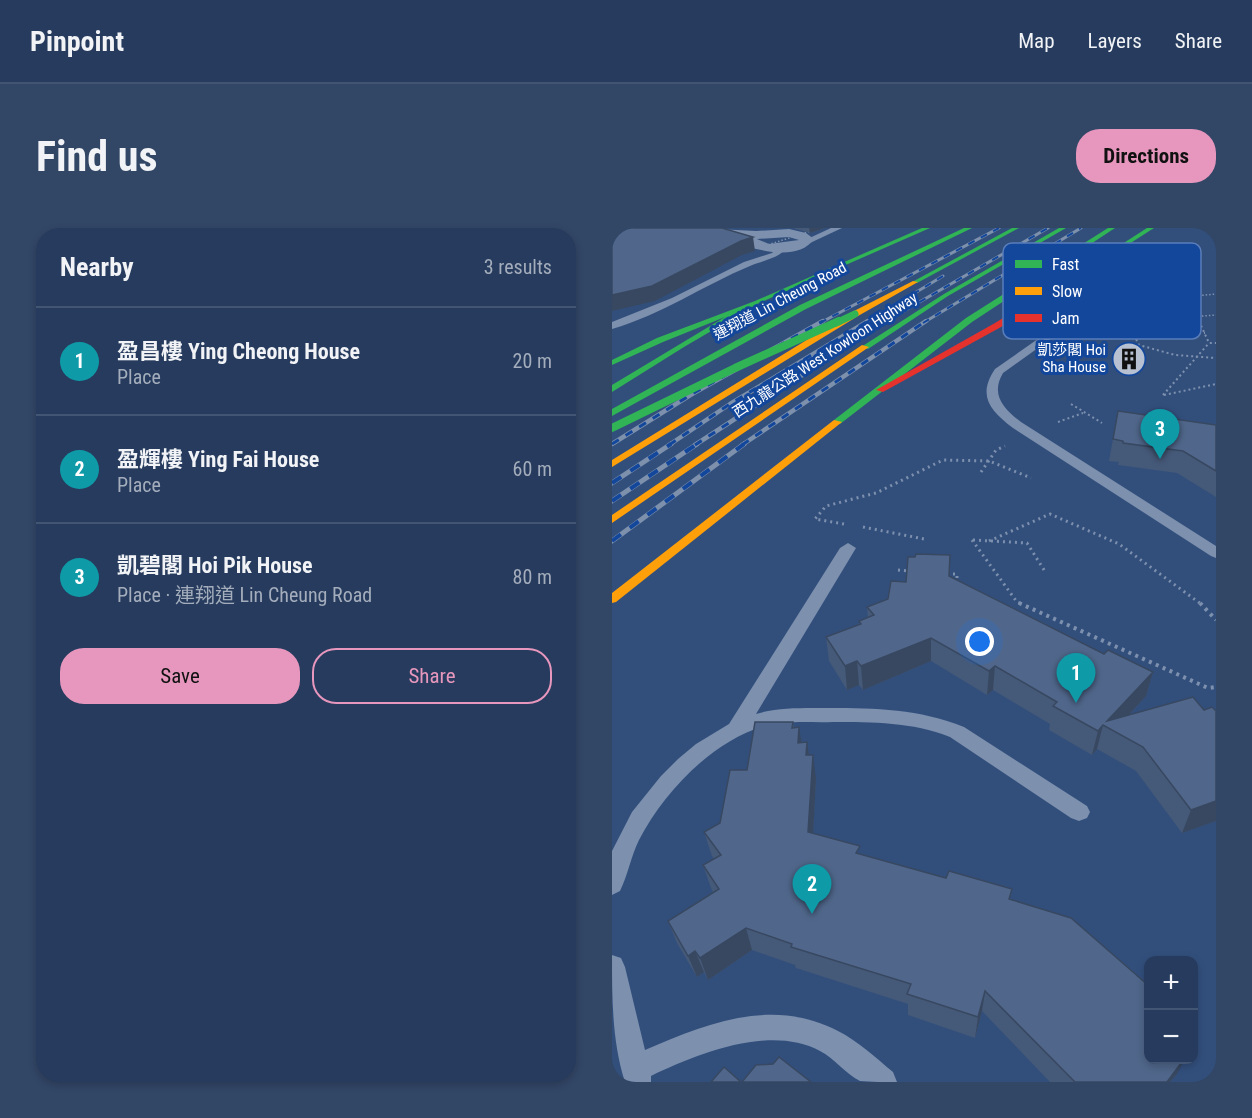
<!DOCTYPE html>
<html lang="en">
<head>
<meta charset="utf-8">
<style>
  body { margin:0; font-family:"Roboto Condensed","Noto Sans TC",sans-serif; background:#324666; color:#f1f3f6 }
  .controls { position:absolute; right:18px; bottom:18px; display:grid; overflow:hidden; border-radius:12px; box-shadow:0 3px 9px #0003 }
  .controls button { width:54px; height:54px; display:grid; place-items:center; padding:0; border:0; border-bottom:2px solid #425572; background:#263b5d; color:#f1f3f6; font:30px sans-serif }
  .you { position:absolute; left:368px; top:414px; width:21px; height:21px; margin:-15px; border:4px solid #fff; border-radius:50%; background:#1a73e8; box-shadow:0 0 0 9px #1a73e833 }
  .badge { display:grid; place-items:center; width:39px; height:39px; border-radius:50%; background:#e797bd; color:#fff; font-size:20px; font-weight:700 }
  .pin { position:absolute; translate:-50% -50px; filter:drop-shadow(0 2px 3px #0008) }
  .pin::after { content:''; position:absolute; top:32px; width:21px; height:18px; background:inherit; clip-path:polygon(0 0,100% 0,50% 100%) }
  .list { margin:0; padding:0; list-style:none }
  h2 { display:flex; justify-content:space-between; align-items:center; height:78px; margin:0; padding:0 24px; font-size:26px }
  h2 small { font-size:20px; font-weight:400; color:#a4adbc }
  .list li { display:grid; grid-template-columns:39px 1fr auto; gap:18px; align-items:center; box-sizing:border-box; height:108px; padding:0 24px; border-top:2px solid #425572 }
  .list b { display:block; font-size:22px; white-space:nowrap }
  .list p { margin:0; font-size:20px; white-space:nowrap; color:#a4adbc }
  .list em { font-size:20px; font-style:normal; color:#a4adbc }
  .actions { display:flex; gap:12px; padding:18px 24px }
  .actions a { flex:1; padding:14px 0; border:2px solid #e797bd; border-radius:24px; text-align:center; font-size:21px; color:#e797bd }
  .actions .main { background:#e797bd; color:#111 }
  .map { position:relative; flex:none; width:604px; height:854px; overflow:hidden; border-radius:24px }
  header { display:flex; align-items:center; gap:36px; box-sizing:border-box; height:84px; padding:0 30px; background:#263b5d; border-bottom:2px solid #425572 }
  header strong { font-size:28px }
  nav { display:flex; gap:33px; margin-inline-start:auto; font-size:21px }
  .intro { display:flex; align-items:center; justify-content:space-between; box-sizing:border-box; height:144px; padding:0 36px }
  h1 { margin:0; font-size:42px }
  .button { padding:15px 27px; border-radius:24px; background:#e797bd; color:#111; font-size:21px; font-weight:700 }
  main { display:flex; gap:36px; padding:0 36px }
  aside { flex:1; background:#263b5d; border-radius:24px; box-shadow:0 3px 9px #0003 }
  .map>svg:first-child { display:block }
</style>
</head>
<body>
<header>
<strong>Pinpoint</strong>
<nav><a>Map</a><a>Layers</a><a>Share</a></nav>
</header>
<div class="intro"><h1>Find us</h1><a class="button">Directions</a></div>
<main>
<aside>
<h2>Nearby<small>3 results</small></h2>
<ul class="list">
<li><span class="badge" style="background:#0f9aa8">1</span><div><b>盈昌樓 Ying Cheong House</b><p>Place</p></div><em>20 m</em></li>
<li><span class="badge" style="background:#0f9aa8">2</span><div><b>盈輝樓 Ying Fai House</b><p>Place</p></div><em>60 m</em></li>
<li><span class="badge" style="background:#0f9aa8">3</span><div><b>凱碧閣 Hoi Pik House</b><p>Place · 連翔道 Lin Cheung Road</p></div><em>80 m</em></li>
</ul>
<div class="actions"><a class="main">Save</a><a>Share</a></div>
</aside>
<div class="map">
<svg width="604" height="854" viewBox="0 0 604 854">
  <rect width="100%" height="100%" fill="#324f7c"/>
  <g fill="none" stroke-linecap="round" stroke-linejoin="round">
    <g stroke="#7d90ae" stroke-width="1.5" stroke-dasharray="1.5 2" stroke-linecap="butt">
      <polyline points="585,89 588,95"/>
      <polyline points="548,91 604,87"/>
      <polyline points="540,95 572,69 604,66"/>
    </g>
    <g stroke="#7d90ae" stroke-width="2" stroke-dasharray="2 3" stroke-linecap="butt">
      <polyline points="543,93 522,107 527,117 563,127 604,130"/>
      <polyline points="587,93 597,115 604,115"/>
      <polyline points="527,102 593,105"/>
      <polyline points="551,167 597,115"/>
      <polyline points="552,167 604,156"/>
      <polyline points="459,176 490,195"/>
      <polyline points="446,194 471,185"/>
    </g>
    <g stroke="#7d90ae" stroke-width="3" stroke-dasharray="2 4" stroke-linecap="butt">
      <polyline points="369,244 384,222 393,218"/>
      <polyline points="232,296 203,291 214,278 264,265 331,232 377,233 419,250"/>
      <polyline points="251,299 312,311"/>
      <polyline points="360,312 405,374 410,376"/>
      <polyline points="361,312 415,315 434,345"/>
      <polyline points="377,313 438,286 507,316 589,376"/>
      <polyline points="286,342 298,343"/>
      <polyline points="335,346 345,346 345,355"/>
    </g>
    <g stroke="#7d90ae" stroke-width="4" stroke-dasharray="3 4.5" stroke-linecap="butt">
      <polyline points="407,375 596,460 604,459"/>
      <polyline points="588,375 604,392"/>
    </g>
    <g fill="#7d90ae" fill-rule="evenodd">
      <polygon points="219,0 230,0 198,15 191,13"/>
      <path d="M168,18L175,20C165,31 152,32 138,38C92,57 49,87 0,101V94L60,70L132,34L160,25Z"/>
      <path d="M529,39L536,41L391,145C378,167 392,181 409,194L604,318V330L599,328L401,200C378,182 365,168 383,141Z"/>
      <path d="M236,315L244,320L144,486C167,479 192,480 217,480C264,480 307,481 352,499L475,578L478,584L475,590L467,593L459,590L338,509C300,494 261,494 221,494C199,495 175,492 153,498C100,513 52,564 27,612C19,628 16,647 8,663L0,667V623L20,584L49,548L66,531L84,516L117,496L228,320Z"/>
      <path d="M0,727L9,730L13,739L33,822C95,795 161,769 226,803C246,813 264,830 281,844L285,854C275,854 257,854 248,853C235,847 222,830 208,823C158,796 85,826 39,848V854H13C0,814 0,770 0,727Z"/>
    </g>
    <path fill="#7d90ae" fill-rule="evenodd" d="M85,0L144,3L177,1L194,5L202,11C180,42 116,11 87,3ZM177,9L187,12L157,16L145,11Z"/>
    <g fill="#30b455" fill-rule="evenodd">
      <polygon points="310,0 318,0 147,75 72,119 0,164 0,157 113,89 51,114 0,137 0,132 45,110 143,73"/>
      <polygon points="352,0 360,0 194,81 0,188 0,181 188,77"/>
      <polygon points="400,0 407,0 305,55 300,54"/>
      <polygon points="447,0 454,0 336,68 256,121 249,119 332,66"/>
      <polygon points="496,0 503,0 360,94 228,196 222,196 222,192 354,90"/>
      <polygon points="535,0 542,0 464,50 459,49"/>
    </g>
    <g fill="#ff9f0a" fill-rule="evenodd">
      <polygon points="301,53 306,54 246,88 0,239 0,232 240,84"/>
      <polygon points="250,117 257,119 0,295 0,287"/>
      <polygon points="222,192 230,194 4,374 0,375 0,365"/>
    </g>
    <polygon fill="#e5322d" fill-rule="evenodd" points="462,47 464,50 389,99 271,164 264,162 383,95"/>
    <defs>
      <g id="rail-far2">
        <polyline points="208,95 387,0"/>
        <polyline points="253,95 331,48"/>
        <polyline points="271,95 436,0"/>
        <polyline points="311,95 469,0"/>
      </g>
      <g id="rail-far1">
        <polyline points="0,216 80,166 211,93"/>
        <polyline points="57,217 118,176 256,93"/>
        <polyline points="83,217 273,93"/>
        <polyline points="130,217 314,93"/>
      </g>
      <g id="rail">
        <polyline points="0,255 59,216"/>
        <polyline points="0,273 85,216"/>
        <polyline points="0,313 132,216"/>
      </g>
    </defs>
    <use href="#rail-far2" stroke="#7d90ac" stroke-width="3"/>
    <use href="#rail-far1" stroke="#7d90ac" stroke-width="4.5"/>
    <use href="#rail" stroke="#7d90ac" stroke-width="5"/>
    <use href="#rail-far2" stroke="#13479c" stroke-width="2" stroke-dasharray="7" stroke-linecap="butt"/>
    <use href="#rail-far1" stroke="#13479c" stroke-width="3" stroke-dasharray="8" stroke-linecap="butt"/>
    <use href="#rail" stroke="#13479c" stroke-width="4" stroke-dasharray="11" stroke-linecap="butt"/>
    <polyline stroke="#7d90ae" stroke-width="1.5" stroke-dasharray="1.5 2" stroke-linecap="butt" points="146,20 199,3"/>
    <polyline stroke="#30b455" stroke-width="7" points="224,95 243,86"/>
    <polyline stroke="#30b455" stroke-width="8" points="0,200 123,140 227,93"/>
  </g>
  <g fill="#455978">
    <polygon points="181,0 213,0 198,5"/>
    <polygon points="589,34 585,51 547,85 506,76 509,59"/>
    <polygon points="506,183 604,197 604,269 565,245 506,237 507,234 497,233"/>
    <polygon points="337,348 492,426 541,444 534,468 517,487 592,482 604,483 604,593 570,605 524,543 485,521 480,527 437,502 438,496 381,462 375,467 319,433 251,462 247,457 235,462 217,433 214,409 247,396 247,393 256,389 255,379 276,371 294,354"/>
    <polygon points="181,494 182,500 190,515 195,514 197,527 204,551 201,605 248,626 398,671 565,846 558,854 438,854 370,783 363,810 296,787 296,776 184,740 183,737 140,722 96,752 92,744 85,749 65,715 56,693 101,664 99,660 91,637 102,631 100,628 92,604 108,595 135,542"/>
  </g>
  <g fill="#384861">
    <polygon points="197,0 213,0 198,5"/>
    <polygon points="141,9 143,23 130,27 43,73 0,83 0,67 129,13"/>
    <polygon points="589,34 585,51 547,85 551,68"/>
    <polygon points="319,410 319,433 251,462 249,438"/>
    <polygon points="245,433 247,457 235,462 233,438"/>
    <polygon points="383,438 381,462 375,467 377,443"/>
    <polygon points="541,444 534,468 502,503 495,493"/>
    <polygon points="491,497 485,521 480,527 486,503"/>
    <polygon points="187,499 191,523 186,515"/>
    <polygon points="195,514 199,538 194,527"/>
    <polygon points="201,527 204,551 200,627 196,604"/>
    <polygon points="604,573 604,593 570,605 579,582"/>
    <polygon points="134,700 140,722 96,752 88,730"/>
    <polygon points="83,723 92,744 85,749 76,728"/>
    <polygon points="373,763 370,783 363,810 366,789"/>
    <polygon points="572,831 573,831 565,846 558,854 555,854"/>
  </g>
  <g fill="#50678b" stroke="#384861" stroke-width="1.5">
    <polygon points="0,0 110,0 141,9 129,13 40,58 0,67"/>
    <polygon points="589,34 551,68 509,59 539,37"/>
    <polygon points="506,183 604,197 604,243 571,223 511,215 511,213 501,211"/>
    <polygon points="304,326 338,327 337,348 492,426 496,422 541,444 495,493 581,469 592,482 600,479 604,483 604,573 579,582 531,519 491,497 486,503 441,478 445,474 383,438 377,443 319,410 249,438 245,433 233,438 214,409 249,396 247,393 262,387 255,379 276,371 279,353 294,354 296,329 303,329"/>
    <polygon points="143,494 181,494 180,500 187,499 186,515 195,514 194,527 201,527 196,604 248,618 244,625 334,650 337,643 400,661 397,671 459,690 537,758 537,831 572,831 555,854 463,854 373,763 366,789 295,766 299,756 179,719 180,716 134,700 88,730 83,723 76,728 56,693 107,661 91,637 109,627 92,604 108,595 118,542 135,542"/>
    <polygon points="167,829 199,854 130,854 144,837 161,836"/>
    <polygon points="112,839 129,854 99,854"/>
  </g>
  <defs>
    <symbol id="building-disc" viewBox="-11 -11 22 22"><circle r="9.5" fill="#b7c1d1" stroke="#13479c"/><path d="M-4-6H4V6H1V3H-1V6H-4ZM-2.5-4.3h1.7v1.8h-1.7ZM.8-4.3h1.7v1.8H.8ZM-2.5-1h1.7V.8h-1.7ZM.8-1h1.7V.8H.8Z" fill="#111"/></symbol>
  </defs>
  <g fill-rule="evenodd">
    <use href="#building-disc" x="498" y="112" width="38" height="38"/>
  </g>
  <g text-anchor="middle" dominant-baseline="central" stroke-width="6" stroke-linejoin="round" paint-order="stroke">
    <g font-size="15" fill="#fff" stroke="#13479c">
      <text transform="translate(168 73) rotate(-28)">連翔道 Lin Cheung Road</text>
      <text transform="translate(213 127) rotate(-33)">西九龍公路 West Kowloon Highway</text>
    </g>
    <g font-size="15" fill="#fff" stroke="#13479c" text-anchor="end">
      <text x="494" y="122">凱莎閣 Hoi<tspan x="494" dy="17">Sha House</tspan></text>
    </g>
  </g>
  <rect x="391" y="15" width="198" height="96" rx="9" fill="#13479c" stroke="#5a7eba" stroke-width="1.5"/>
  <rect x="403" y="32" width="27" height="8" fill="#30b455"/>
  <rect x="403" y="59" width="27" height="8" fill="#ff9f0a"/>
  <rect x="403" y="86" width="27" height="8" fill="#e5322d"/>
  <g font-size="16" fill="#fff">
    <text x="440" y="42">Fast</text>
    <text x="440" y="69">Slow</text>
    <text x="440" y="96">Jam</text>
  </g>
</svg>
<div class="controls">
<button>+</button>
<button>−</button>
</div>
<div class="you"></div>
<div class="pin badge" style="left:464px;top:475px;background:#0f9aa8">1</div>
<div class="pin badge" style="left:200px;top:686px;background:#0f9aa8">2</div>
<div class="pin badge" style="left:548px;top:231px;background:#0f9aa8">3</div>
</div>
</main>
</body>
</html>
